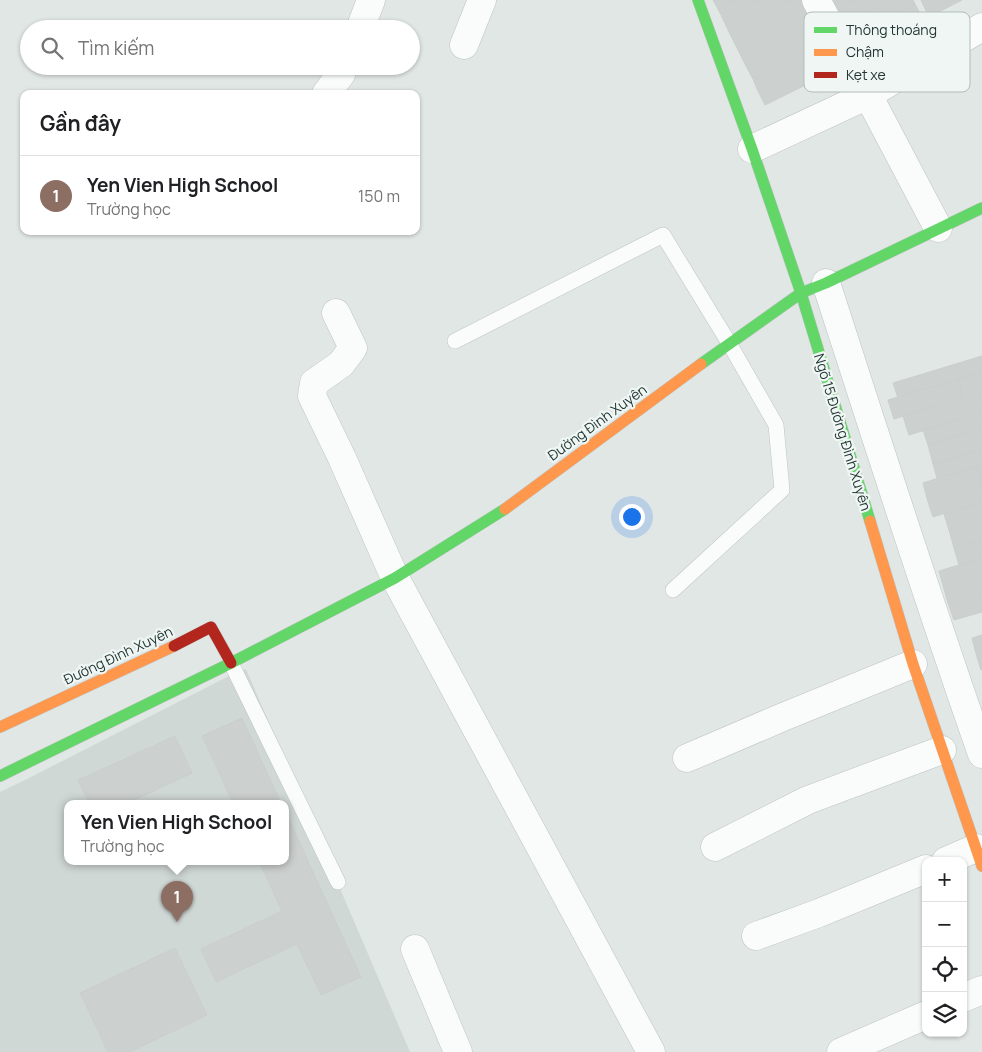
<!DOCTYPE html>
<html lang="vi">
<head>
<meta charset="utf-8">
<style>
  body { margin:0; font-family:Manrope,sans-serif; background:#f6f6f6; color:#202124 }
  .controls { position:absolute; right:15px; bottom:15px; display:grid; overflow:hidden; border-radius:10px; box-shadow:0 1px 4px #0004 }
  .controls button { width:45px; height:45px; display:grid; place-items:center; padding:0; border:0; border-bottom:1px solid #e0e0e0; background:#fff; color:#202124; font:25px sans-serif }
  .you { position:absolute; left:631px; top:516px; width:18px; height:18px; margin:-12px; border:4px solid #fff; border-radius:50%; background:#1a73e8; box-shadow:0 0 0 8px #1a73e833 }
  .badge { display:grid; place-items:center; width:32px; height:32px; border-radius:50%; background:#d93025; color:#fff; font-size:16px; font-weight:700 }
  .pin { position:absolute; translate:-50% -41px; filter:drop-shadow(0 1px 2px #0008) }
  .pin::after { content:''; position:absolute; top:26px; width:18px; height:15px; background:inherit; clip-path:polygon(0 0,100% 0,50% 100%) }
  .popup { position:absolute; left:64px; top:800px; width:225px; height:65px; box-sizing:border-box; display:grid; place-content:center; border-radius:10px; background:#fff; filter:drop-shadow(0 1px 4px #0005); font-size:16px; white-space:nowrap; color:#757577 }
  .popup b { font-size:19px; color:#202124 }
  .popup::after { content:''; position:absolute; left:50%; top:100%; margin-left:-10px; border:10px solid transparent; border-top-color:#fff }
  .list { margin:0; padding:0; list-style:none }
  h2 { display:flex; justify-content:space-between; align-items:center; height:65px; margin:0; padding:0 20px; font-size:21px }
  h2 small { font-size:16px; font-weight:400; color:#757577 }
  .list li { display:grid; grid-template-columns:32px 1fr auto; gap:15px; align-items:center; box-sizing:border-box; height:80px; padding:0 20px; border-top:1px solid #e0e0e0 }
  .list b { display:block; font-size:19px; white-space:nowrap }
  .list p { margin:0; font-size:16px; white-space:nowrap; color:#757577 }
  .list em { font-size:16px; font-style:normal; color:#757577 }
  .icon { flex:none; width:28px; height:28px; fill:none; stroke:currentColor; stroke-width:2; stroke-linecap:round; stroke-linejoin:round }
  .map { position:relative; flex:none; width:982px; height:1052px; overflow:hidden }
  .search { position:absolute; background:#fff; box-shadow:0 1px 4px #0004; left:20px; top:20px; width:400px; height:55px; display:flex; align-items:center; gap:12px; box-sizing:border-box; padding:0 18px; border-radius:28px; color:#757577; font-size:19px }
  .panel { position:absolute; background:#fff; box-shadow:0 1px 4px #0004; left:20px; top:90px; width:400px; height:145px; border-radius:10px }
  .map>svg:first-child { display:block }
</style>
</head>
<body>
<div class="map">
<svg width="982" height="1052" viewBox="0 0 982 1052">
  <rect width="100%" height="100%" fill="#e1e7e5"/>
  <path fill="#d0d8d5" fill-rule="evenodd" d="M246,669L410,1052H0V792L27,779L229,676ZM68,803H286V861H68Z"/>
  <g fill="#ccd0cf" stroke="#cacfce">
    <polygon points="713,0 735,0 718,9"/>
    <polygon points="735,0 761,0 723,19 718,9"/>
    <polygon points="761,0 793,0 729,32 723,19"/>
    <polygon points="793,0 809,0 818,18 741,56 729,32"/>
    <polygon points="822,0 856,0 830,14"/>
    <polygon points="856,0 889,0 838,28 830,14"/>
    <polygon points="889,0 913,0 915,4 845,42 838,28"/>
    <polygon points="921,0 962,0 929,17"/>
    <polygon points="915,4 923,19 853,57 845,42"/>
    <polygon points="818,18 823,28 746,66 741,56"/>
    <polygon points="923,19 934,39 865,77 853,57"/>
    <polygon points="823,28 829,41 753,79 746,66"/>
    <polygon points="829,41 834,51 757,89 753,79"/>
    <polygon points="834,51 842,67 765,105 757,89"/>
    <polygon points="982,356 982,372 898,398 893,383"/>
    <polygon points="982,372 982,392 963,398 958,379"/>
    <polygon points="958,379 963,398 894,419 888,400"/>
    <polygon points="982,392 982,413 909,435 903,416"/>
    <polygon points="982,413 982,429 928,445 923,430"/>
    <polygon points="982,429 982,449 933,464 928,445"/>
    <polygon points="982,449 982,465 937,478 933,464"/>
    <polygon points="982,465 982,485 976,466"/>
    <polygon points="976,466 982,485 928,502 923,483"/>
    <polygon points="982,485 982,502 933,517 928,502"/>
    <polygon points="982,502 982,520 949,530 944,514"/>
    <polygon points="982,520 982,539 954,548 949,530"/>
    <polygon points="982,539 982,558 959,565 954,548"/>
    <polygon points="982,558 982,592 948,603 939,571"/>
    <polygon points="982,592 982,612 954,620 948,603"/>
    <polygon points="982,635 982,655 977,657 972,638"/>
    <polygon points="982,655 982,670 981,670 977,657"/>
    <polygon points="242,718 281,803 233,803 202,736"/>
    <polygon points="175,736 192,773 128,803 89,803 78,780"/>
    <polygon points="286,813 361,977 321,995 297,944 216,982 201,949 282,911 259,861 286,861"/>
    <polygon points="175,948 207,1015 130,1052 108,1052 80,993"/>
  </g>
  <g fill="none" stroke-linecap="round" stroke-linejoin="round">
    <defs>
      <g id="lane">
        <polyline points="455,341 663,235 729,343 776,425 782,490 673,590"/>
        <polyline points="231,663 338,882"/>
      </g>
      <g id="street">
        <polyline points="816,0 868,95 938,228"/>
        <polyline points="360,29 371,0"/>
        <polyline points="464,45 482,0"/>
        <polyline points="326,94 341,74 344,66"/>
        <polyline points="752,149 868,95 982,27"/>
        <path d="M826,283C877,440 927,598 982,754"/>
        <polyline points="336,313 353,348 341,364 314,383 312,396 342,458 395,578 651,1052"/>
        <polyline points="687,758 783,717 913,664"/>
        <polyline points="715,847 808,800 942,750"/>
        <polyline points="946,861 976,848"/>
        <polyline points="756,936 819,913 926,869"/>
        <polyline points="415,949 458,1052"/>
        <polyline points="963,998 982,990"/>
        <polyline points="841,1052 926,1015"/>
      </g>
      <g id="fast">
        <polyline points="698,0 752,149 801,293 870,521"/>
        <polyline points="701,364 801,293 826,283 982,208"/>
        <polyline points="0,776 231,663 395,578 505,509"/>
      </g>
      <g id="slow">
        <polyline points="505,509 701,364"/>
        <polyline points="870,521 913,664 982,866"/>
        <polyline points="0,727 174,646"/>
      </g>
      <polyline id="jam" points="174,646 211,627 231,663"/>
    </defs>
    <use href="#lane" stroke="#bec4c2" stroke-width="16"/>
    <use href="#street" stroke="#bec4c2" stroke-width="29"/>
    <use href="#fast" stroke="#bec4c2" stroke-width="12"/>
    <use href="#slow" stroke="#bec4c2" stroke-width="12"/>
    <use href="#jam" stroke="#bec4c2" stroke-width="12"/>
    <use href="#lane" stroke="#fafbfb" stroke-width="15"/>
    <use href="#street" stroke="#fafbfb" stroke-width="28"/>
    <use href="#fast" stroke="#63d668" stroke-width="11"/>
    <use href="#slow" stroke="#ff974d" stroke-width="11"/>
    <use href="#jam" stroke="#b3261e" stroke-width="11"/>
  </g>
  <g text-anchor="middle" dominant-baseline="central" stroke-width="4.5" stroke-linejoin="round" paint-order="stroke">
    <g font-size="14" fill="#223734" stroke="#eff6f3">
      <text transform="translate(597 422) rotate(-36)">Đường Đình Xuyên</text>
      <text transform="translate(843 432) rotate(73)">Ngõ 15 Đường Đình Xuyên</text>
      <text transform="translate(118 655) rotate(-25)">Đường Đình Xuyên</text>
    </g>
  </g>
  <rect x="804" y="12" width="166" height="80" rx="8" fill="#eff6f3" stroke="#b2bdba" stroke-width="1"/>
  <rect x="814" y="27" width="23" height="6" fill="#63d668"/>
  <rect x="814" y="49" width="23" height="7" fill="#ff974d"/>
  <rect x="814" y="72" width="23" height="6" fill="#b3261e"/>
  <g font-size="14" fill="#223734">
    <text x="846" y="35">Thông thoáng</text>
    <text x="846" y="57">Chậm</text>
    <text x="846" y="80">Kẹt xe</text>
  </g>
</svg>
<div class="controls">
<button>+</button>
<button>−</button>
<button><svg class="icon" aria-label="locate" viewBox="0 0 24 24"><circle cx="12" cy="12" r="6"/><path d="M12 2v4M12 18v4M2 12h4M18 12h4"/></svg></button>
<button><svg class="icon" aria-label="layers" viewBox="0 0 24 24"><path d="M12 4l9 5-9 5-9-5zM3 14l9 5 9-5"/></svg></button>
</div>
<div class="you"></div>
<div class="pin badge" style="left:177px;top:922px;background:#8d6e63">1</div>
<div class="popup"><b>Yen Vien High School</b>Trường học</div>
<div class="search"><svg class="icon" aria-label="search" viewBox="0 0 24 24"><circle cx="10" cy="10" r="6"/><path d="M15 15l6 6"/></svg>Tìm kiếm</div>
<section class="panel">
<h2>Gần đây<small></small></h2>
<ul class="list">
<li><span class="badge" style="background:#8d6e63">1</span><div><b>Yen Vien High School</b><p>Trường học</p></div><em>150 m</em></li>
</ul>
</section>
</div>
</body>
</html>
